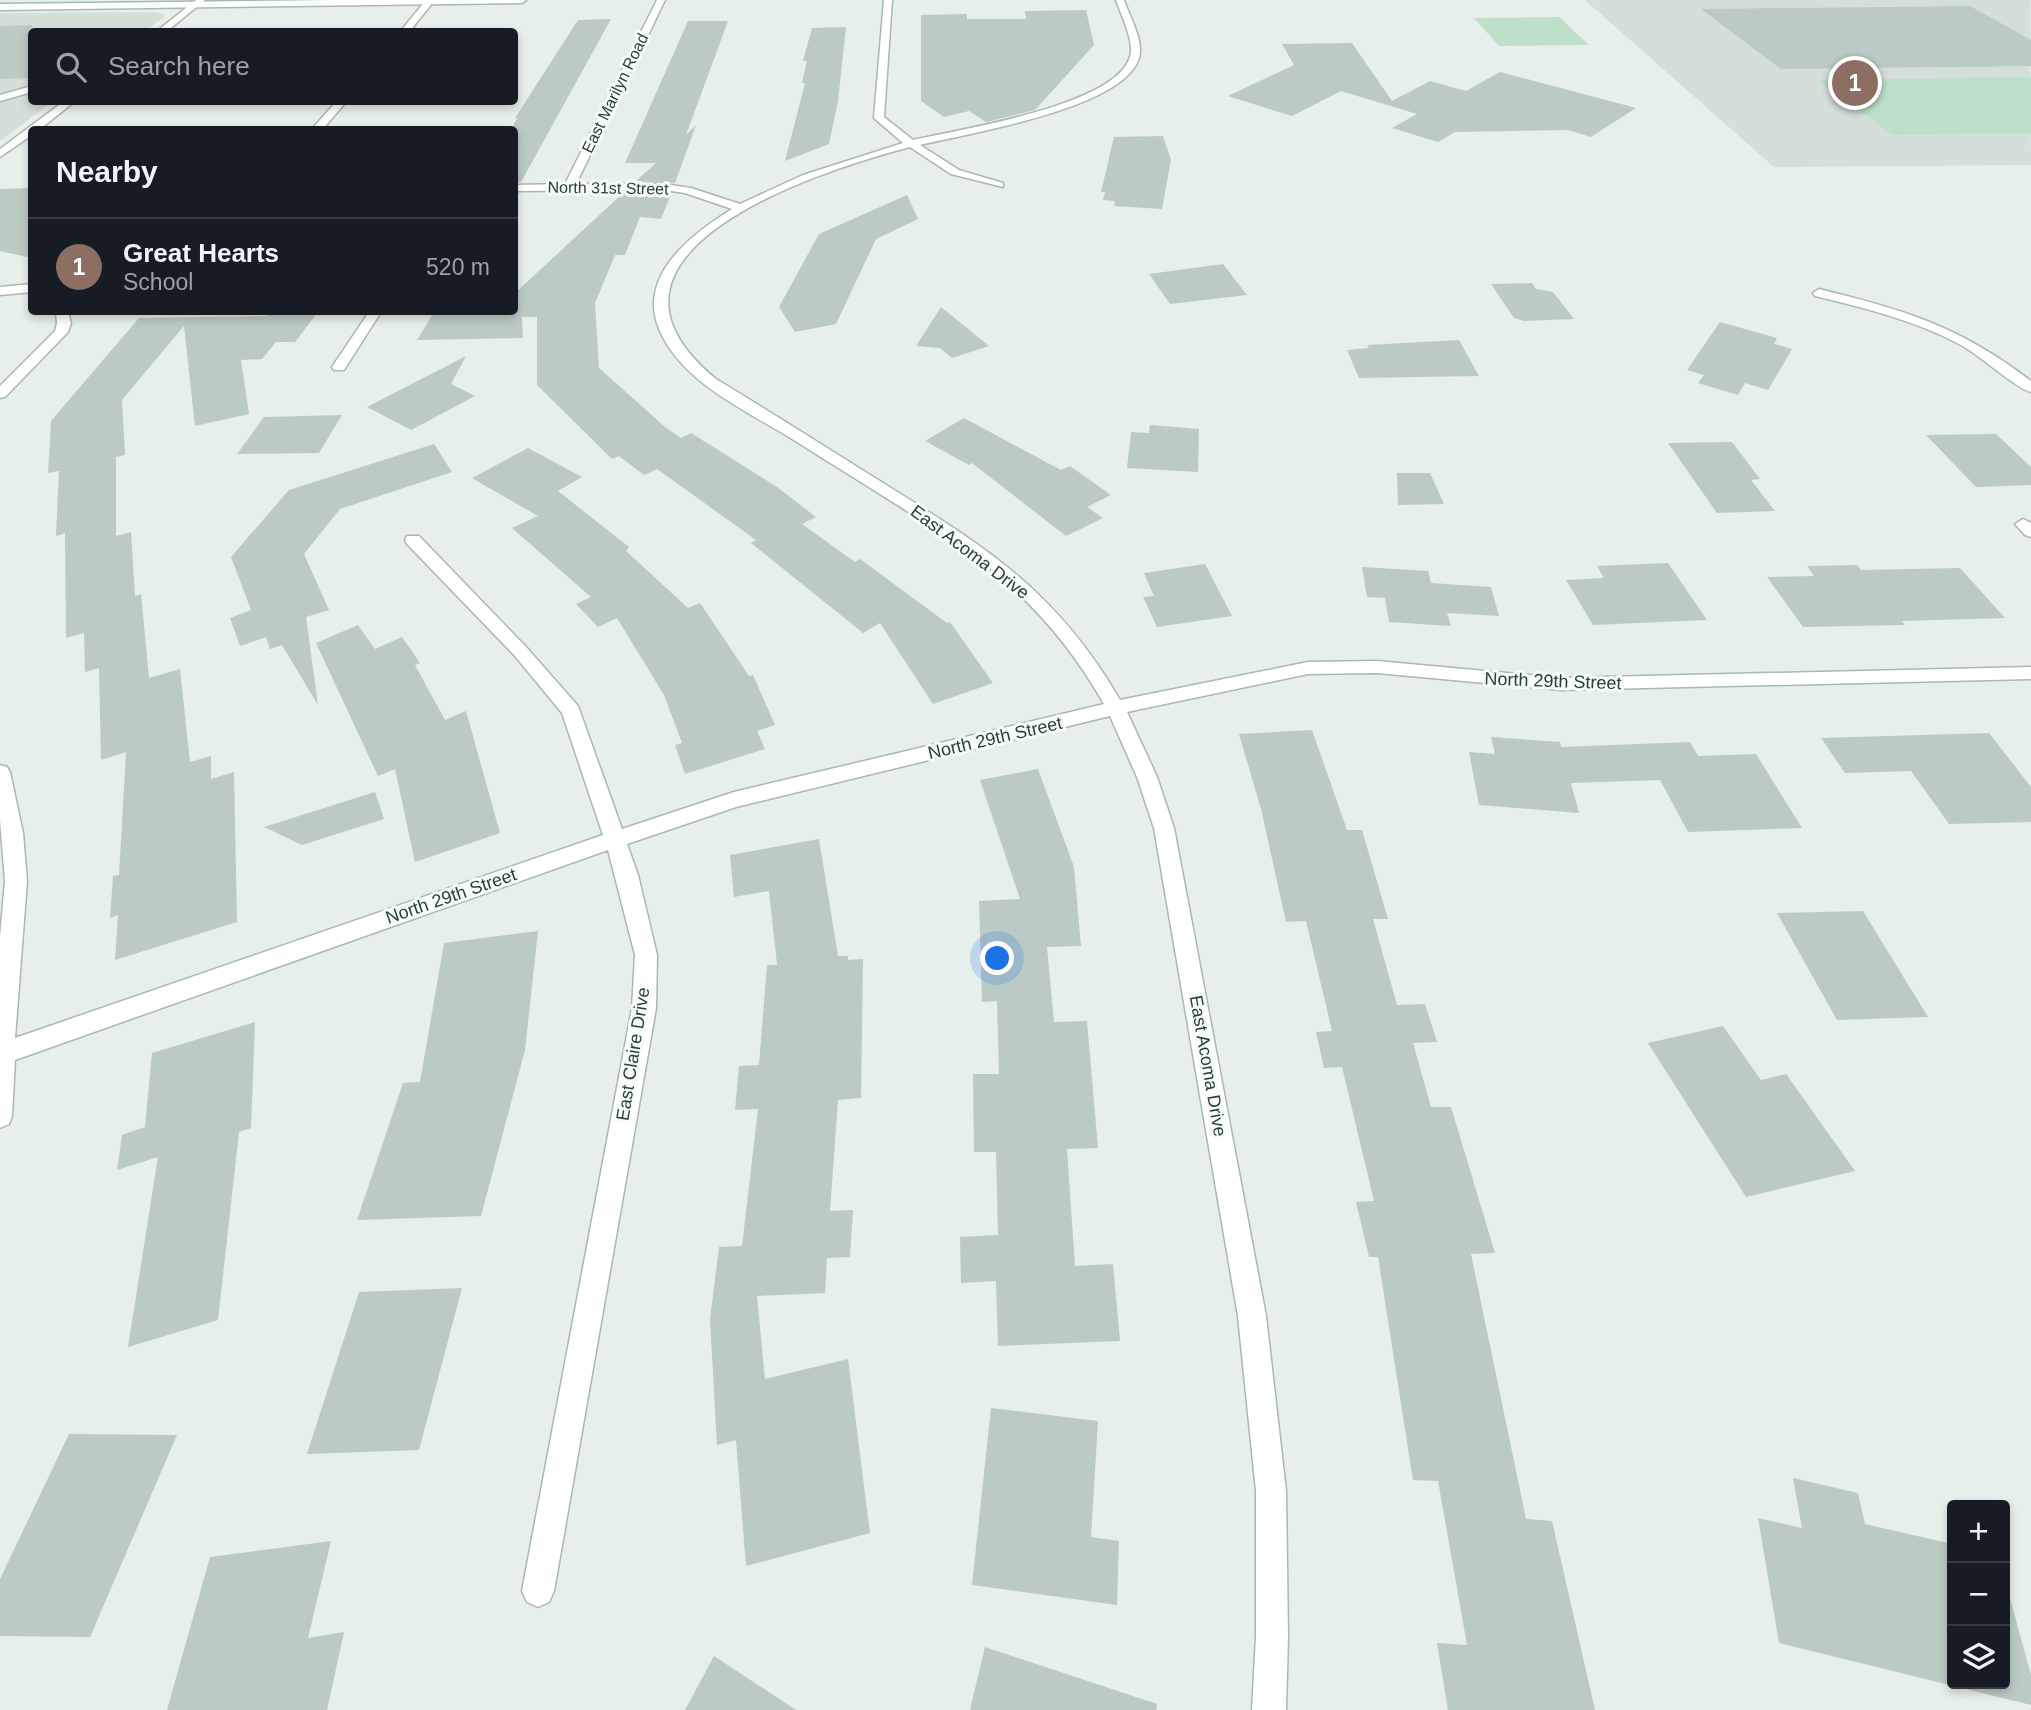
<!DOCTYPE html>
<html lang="en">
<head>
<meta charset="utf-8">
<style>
  body { margin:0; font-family:Arial,sans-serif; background:#20242c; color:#f1f3f6 }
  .controls { position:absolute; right:21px; bottom:21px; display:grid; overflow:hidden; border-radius:7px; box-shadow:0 4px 10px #0003 }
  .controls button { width:63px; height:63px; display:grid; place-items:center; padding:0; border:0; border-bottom:2px solid #363941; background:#171b24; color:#f1f3f6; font:35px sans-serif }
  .you { position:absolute; left:998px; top:959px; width:24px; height:24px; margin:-18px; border:5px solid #fff; border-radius:50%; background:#1a73e8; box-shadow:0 0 0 10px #1a73e833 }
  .badge { display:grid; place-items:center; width:46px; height:46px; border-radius:50%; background:#7c3aed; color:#fff; font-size:23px; font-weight:700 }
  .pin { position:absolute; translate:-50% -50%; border:4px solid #fff; box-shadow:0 2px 7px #0006 }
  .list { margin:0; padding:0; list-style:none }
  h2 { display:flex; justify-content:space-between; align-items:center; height:91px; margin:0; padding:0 28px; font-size:30px }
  h2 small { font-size:23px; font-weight:400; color:#9ea1a6 }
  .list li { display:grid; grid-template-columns:46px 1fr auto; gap:21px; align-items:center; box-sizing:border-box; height:98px; padding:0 28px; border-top:2px solid #363941 }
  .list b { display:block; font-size:26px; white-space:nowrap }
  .list p { margin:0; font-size:23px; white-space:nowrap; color:#9ea1a6 }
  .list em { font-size:23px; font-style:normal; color:#9ea1a6 }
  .icon { flex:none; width:38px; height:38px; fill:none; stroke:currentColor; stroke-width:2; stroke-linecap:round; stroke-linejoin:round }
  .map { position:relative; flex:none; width:2031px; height:1710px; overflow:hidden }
  .search { position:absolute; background:#171b24; box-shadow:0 4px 10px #0003; left:28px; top:28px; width:490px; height:77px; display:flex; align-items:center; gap:18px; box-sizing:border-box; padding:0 24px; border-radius:7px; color:#9ea1a6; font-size:26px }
  .panel { position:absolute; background:#171b24; box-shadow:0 4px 10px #0003; left:28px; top:126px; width:490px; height:189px; border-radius:7px }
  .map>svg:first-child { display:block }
</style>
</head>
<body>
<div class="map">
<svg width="2031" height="1710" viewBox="0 0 2031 1710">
  <rect width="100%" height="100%" fill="#e6efeb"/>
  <g fill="#d4dfda">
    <polygon points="1585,0 2030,0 2031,165 1774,167"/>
    <polygon points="154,12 164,14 164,17 145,31 32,32 32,102 52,102 0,141 0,13"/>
  </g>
  <g fill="#bfe0c8">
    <polygon points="1559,17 1589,45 1499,46 1474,18"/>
    <polygon points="2031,77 2031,133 1893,135 1818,80"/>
  </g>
  <g fill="#bbcac4">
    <polygon points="1970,6 2031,40 2031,66 1781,69 1701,9"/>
    <polygon points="1086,10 1094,45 1035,110 986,122 969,111 944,117 921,101 921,15 967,14 967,19 1026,19 1025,11"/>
    <polygon points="611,19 521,182 514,182 514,123 518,118 515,118 578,20"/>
    <polygon points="688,21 728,21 686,135 696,125 675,183 636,181 656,163 625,163"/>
    <polygon points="32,25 32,78 0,79 0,26"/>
    <polygon points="846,27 838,101 829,144 785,161 805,83 802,83 807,61 803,61 812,28"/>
    <polygon points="1352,43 1392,101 1430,81 1466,91 1500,72 1636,108 1591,137 1568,130 1455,132 1438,142 1392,128 1417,114 1341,91 1292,116 1228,96 1294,65 1282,44"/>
    <polygon points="1163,136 1171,160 1162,209 1114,206 1115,201 1103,200 1105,192 1101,192 1114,137"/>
    <polygon points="32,188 32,258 0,251 0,189"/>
    <polygon points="623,193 671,194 661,219 640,217 625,255 615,255 595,303 599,368 665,427 681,438 691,433 777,487 816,517 802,524 855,562 860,559 947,623 950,622 993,683 933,704 880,623 863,633 751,543 756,540 657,469 644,475 619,456 612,459 537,385 537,317 522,317 523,338 417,340 434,312 514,312 514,294"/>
    <polygon points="907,195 918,219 876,239 836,324 795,332 779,307 819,234"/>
    <polygon points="1223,264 1247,295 1170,304 1149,274"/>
    <polygon points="1532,283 1536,289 1553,292 1574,319 1524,321 1514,318 1491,284"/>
    <polygon points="941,307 989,346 952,358 940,348 916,346"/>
    <polygon points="270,312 318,312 295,342 276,342 262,359 241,360 249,414 195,426 184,326 122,400 125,455 116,457 116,536 131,532 135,596 141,594 149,678 180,669 190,762 211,756 211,779 234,772 237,922 115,960 118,915 110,918 113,876 119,875 126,752 101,760 99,668 85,672 84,633 66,638 65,533 56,536 59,471 48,473 51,421 139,318 267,316"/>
    <polygon points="1720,322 1777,338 1774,344 1792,349 1768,390 1745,383 1738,395 1698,383 1704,375 1687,370"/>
    <polygon points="1459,340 1479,376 1359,378 1347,350 1369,348 1367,345"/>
    <polygon points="466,356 451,384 475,396 411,430 367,407"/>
    <polygon points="342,415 319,453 237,454 264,417"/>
    <polygon points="964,418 1061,470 1070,466 1111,495 1087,507 1103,518 1066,536 972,463 969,465 925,441"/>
    <polygon points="1150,425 1199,429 1198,472 1127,468 1131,432 1149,433"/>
    <polygon points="1996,434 2031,467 2031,485 1976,487 1926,435"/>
    <polygon points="1732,442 1760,479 1751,480 1775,511 1717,513 1668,443"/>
    <polygon points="434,444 452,472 340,509 304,554 329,610 306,617 318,705 282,645 270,649 266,637 240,646 230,618 251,610 231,557 289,490"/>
    <polygon points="528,448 582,477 558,491 629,547 626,551 688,608 700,603 749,676 753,675 775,725 757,731 765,749 685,774 675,745 682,743 664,695 617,618 598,627 576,604 591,597 512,528 538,516 472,478"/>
    <polygon points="1397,473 1430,473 1444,504 1398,505"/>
    <polygon points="1668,563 1707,620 1593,625 1566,580 1604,578 1597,566"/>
    <polygon points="1205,564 1232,616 1157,627 1143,597 1154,596 1144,573"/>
    <polygon points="1857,565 1861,570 1960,568 2005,618 1902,621 1905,625 1803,627 1767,577 1814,576 1807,566"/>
    <polygon points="1362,567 1428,571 1431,583 1491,587 1499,616 1447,613 1451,626 1389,622 1385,598 1367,597"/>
    <polygon points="358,625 375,649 402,637 420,663 415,665 445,720 466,711 500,833 415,862 395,769 378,776 316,643"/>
    <polygon points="1312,730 1347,830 1362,830 1388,919 1373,919 1397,1005 1425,1004 1437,1042 1413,1043 1431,1107 1451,1107 1495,1253 1471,1254 1526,1519 1552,1521 1595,1710 1448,1710 1437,1643 1467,1645 1438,1481 1413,1480 1378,1257 1369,1257 1356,1202 1374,1201 1342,1067 1324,1068 1316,1032 1332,1031 1306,921 1286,922 1261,809 1239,734"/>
    <polygon points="1989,733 2031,787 2031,822 1949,824 1911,771 1845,773 1821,738"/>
    <polygon points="1491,737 1560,742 1561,747 1690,742 1698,756 1756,754 1802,828 1688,832 1660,780 1571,783 1579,813 1479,805 1469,752 1495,754"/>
    <polygon points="1038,769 1074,867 1081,946 1047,947 1054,1022 1087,1021 1098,1148 1067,1149 1075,1266 1113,1264 1120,1341 998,1346 996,1281 961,1283 960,1237 998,1235 996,1152 974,1152 973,1074 999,1074 997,1001 982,1002 979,901 1020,899 980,780"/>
    <polygon points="375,792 384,819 302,845 264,827"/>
    <polygon points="819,839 838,956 848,956 848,960 863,959 861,1098 838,1100 830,1211 853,1210 850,1257 827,1258 825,1293 757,1296 765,1379 848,1359 870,1533 746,1566 736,1440 717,1445 710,1319 719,1247 742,1246 758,1109 735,1110 739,1066 759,1065 767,965 777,965 769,891 734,897 730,855"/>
    <polygon points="1863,911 1928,1017 1837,1020 1777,913"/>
    <polygon points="538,931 525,1050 481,1216 357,1220 403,1083 420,1082 444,943"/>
    <polygon points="255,1022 251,1128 239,1132 218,1320 128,1347 158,1157 117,1170 122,1135 145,1127 152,1053"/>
    <polygon points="1723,1026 1761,1080 1786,1074 1855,1171 1746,1197 1648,1043"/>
    <polygon points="462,1288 419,1450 307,1454 359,1292"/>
    <polygon points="991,1408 1098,1421 1091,1537 1119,1541 1117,1605 972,1585"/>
    <polygon points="69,1434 177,1435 90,1637 0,1636 0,1579"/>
    <polygon points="1793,1478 1858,1493 1865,1524 1952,1544 1952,1684 2005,1684 2005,1580 2031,1675 2031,1705 1779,1643 1758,1518 1802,1528"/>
    <polygon points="331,1541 308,1638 344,1632 327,1710 167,1710 210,1557"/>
    <polygon points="985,1647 1157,1704 1156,1710 970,1710"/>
    <polygon points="714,1656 796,1710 685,1710"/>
  </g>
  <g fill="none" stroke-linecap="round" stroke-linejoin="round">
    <defs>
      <polygon id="lane" points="32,86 32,92 0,101 0,95"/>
      <g id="street">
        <polygon points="196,0 205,0 166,32 156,32"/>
        <polygon points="426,0 434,1 409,32 400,32"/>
        <path d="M657,0H665L576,184H664L691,188L740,204L803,175L903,143L874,118L884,0H892L884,117L913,140C960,129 1115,106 1130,57C1135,42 1121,15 1116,0H1124C1129,15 1141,36 1140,51C1139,107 964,134 920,145L959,170L1003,183V187L951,174L910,147C815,172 564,254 716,379C769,411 822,445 875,478C982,545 1054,587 1120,700L1308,662L1377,661L1561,678L2031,667V679L1561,690L1377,673L1308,674L1127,712L1157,777L1174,828L1266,1316L1286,1491L1288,1636L1286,1710H1252L1256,1636V1491L1238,1316L1154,828L1137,777L1110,716L736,807L627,844L638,875L657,955L656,1008L554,1591L549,1602L538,1607L527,1602L522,1591L632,1008L635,955L608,850L15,1060L12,1116L9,1124L0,1128V937L5,881L0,820V765L7,767L10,772L23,833L27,881L15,1038L603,835L562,713L515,656L407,544L405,540L407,536H419L527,648L578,706L622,829L734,792L1104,704C1070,644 1027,595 971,554C915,514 855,479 797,442C750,412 682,384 659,329C637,275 692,234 732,209L685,193L664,190L514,191V185L565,184Z"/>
        <polygon points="63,102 74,102 39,130 32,130 32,135 0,157 0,149"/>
        <polygon points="336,102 346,102 322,130 311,130"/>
        <polygon points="32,284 32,292 0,295 0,287"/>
        <path d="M1819,289C1905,310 1959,326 2031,381V392C2015,388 1979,354 1959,344C1914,320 1864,308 1815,296L1813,293Z"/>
        <polygon points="56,312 68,312 71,323 68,332 5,397 0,398 0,386 55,331 57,323"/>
        <polygon points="369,312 381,312 344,370 334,370 332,367"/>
        <polygon points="2023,519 2031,523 2031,537 2025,535 2015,524"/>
      </g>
      <polygon id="secondary" points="334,0 526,0 522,3 0,10 0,4"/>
    </defs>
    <use href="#lane" stroke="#a8b8b2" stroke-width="3"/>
    <use href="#street" stroke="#a8b8b2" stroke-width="3"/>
    <use href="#secondary" stroke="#a4bbb3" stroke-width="3"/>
    <use href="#lane" fill="#fff" fill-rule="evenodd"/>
    <use href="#street" fill="#fff" fill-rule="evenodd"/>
    <use href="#secondary" fill="#fff" fill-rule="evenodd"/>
  </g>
  <g text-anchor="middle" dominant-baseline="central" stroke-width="6" stroke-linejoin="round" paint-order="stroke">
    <g font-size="16" fill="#24423a" stroke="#f7fbf9">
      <text transform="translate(615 93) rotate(-64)">East Marilyn Road</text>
      <text transform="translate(608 188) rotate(1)">North 31st Street</text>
    </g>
    <g font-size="18" fill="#24423a" stroke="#f7fbf9">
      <text transform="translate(970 552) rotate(37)">East Acoma Drive</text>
      <text transform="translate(1553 681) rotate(2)">North 29th Street</text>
      <text transform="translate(995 738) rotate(-13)">North 29th Street</text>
      <text transform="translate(451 896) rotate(-19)">North 29th Street</text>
      <text transform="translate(633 1054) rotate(-81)">East Claire Drive</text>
      <text transform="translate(1208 1066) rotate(80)">East Acoma Drive</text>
    </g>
  </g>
</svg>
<div class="controls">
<button>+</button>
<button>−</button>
<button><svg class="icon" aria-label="layers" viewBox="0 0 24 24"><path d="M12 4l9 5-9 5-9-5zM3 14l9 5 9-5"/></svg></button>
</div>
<div class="you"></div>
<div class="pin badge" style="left:1855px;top:83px;background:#8d6e63">1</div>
<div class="search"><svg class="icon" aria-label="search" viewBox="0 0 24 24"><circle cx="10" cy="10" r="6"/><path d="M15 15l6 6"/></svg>Search here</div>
<section class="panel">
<h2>Nearby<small></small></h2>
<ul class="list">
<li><span class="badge" style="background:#8d6e63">1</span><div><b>Great Hearts</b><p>School</p></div><em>520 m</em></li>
</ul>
</section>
</div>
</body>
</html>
